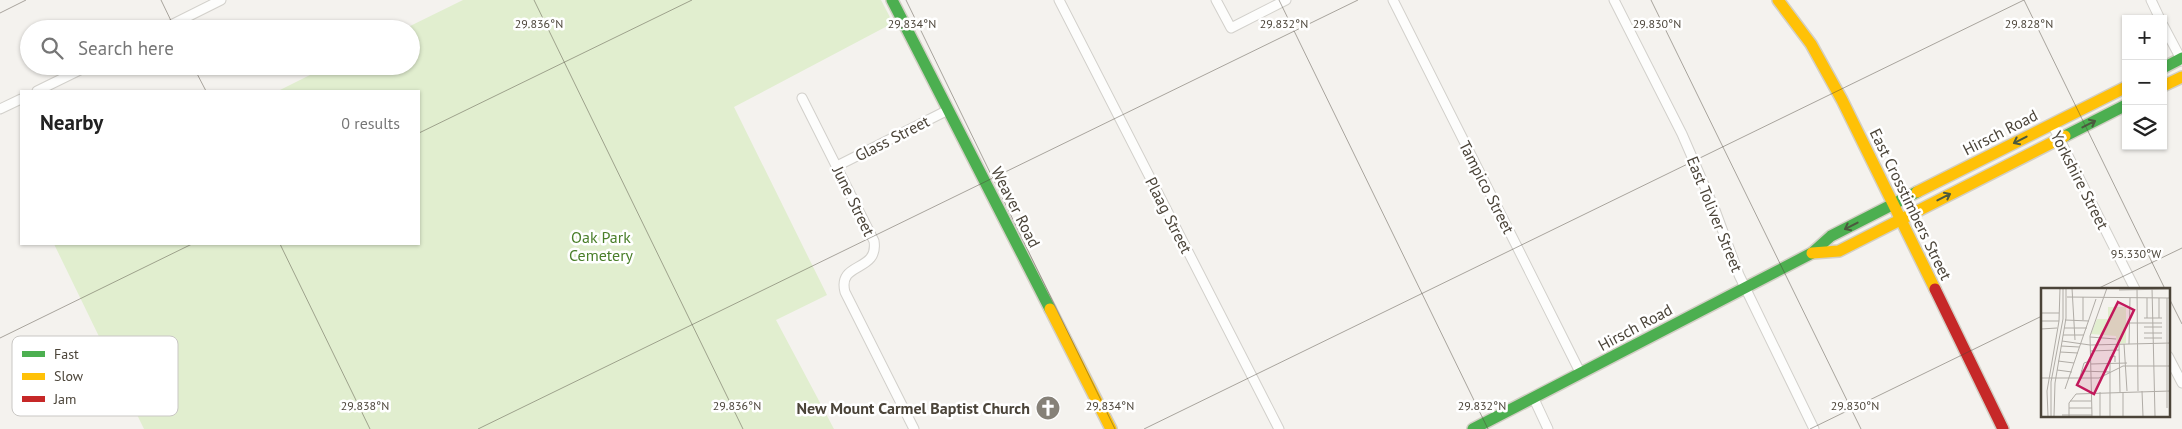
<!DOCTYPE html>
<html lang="en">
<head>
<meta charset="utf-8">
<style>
  body { margin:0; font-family:"PT Sans",sans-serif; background:#f2f2f2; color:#222 }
  .controls { position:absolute; right:15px; top:15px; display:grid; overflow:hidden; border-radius:0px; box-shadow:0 1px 4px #0004 }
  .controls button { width:45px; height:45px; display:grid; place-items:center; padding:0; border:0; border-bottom:1px solid #e0e0e0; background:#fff; color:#222; font:25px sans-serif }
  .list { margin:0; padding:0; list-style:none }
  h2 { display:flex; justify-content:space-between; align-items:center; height:65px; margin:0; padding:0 20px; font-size:21px }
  h2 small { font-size:16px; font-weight:400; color:#767676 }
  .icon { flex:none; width:28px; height:28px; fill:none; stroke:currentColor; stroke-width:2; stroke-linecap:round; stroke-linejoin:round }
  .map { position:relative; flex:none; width:2182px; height:429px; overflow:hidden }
  .search { position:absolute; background:#fff; box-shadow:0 1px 4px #0004; left:20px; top:20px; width:400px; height:55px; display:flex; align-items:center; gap:12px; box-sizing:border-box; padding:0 18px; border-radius:28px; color:#767676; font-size:19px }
  .panel { position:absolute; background:#fff; box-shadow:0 1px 4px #0004; left:20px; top:90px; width:400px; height:155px; border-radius:0px }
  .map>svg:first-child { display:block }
</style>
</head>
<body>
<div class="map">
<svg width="2182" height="429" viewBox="0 0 2182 429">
  <rect width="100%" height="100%" fill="#f4f2ee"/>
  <polygon fill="#e1eecf" points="463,0 881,0 893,23 734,107 827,295 776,320 834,429 144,429 54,244 419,244 419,91 278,91 328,66 411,66 411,29 404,29"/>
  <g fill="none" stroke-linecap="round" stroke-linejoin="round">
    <defs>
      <g id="street">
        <polyline points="1059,0 1279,429"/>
        <polyline points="1216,0 1231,28 1286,0"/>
        <polyline points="1393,0 1581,374"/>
        <polyline points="1614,0 1682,134 1715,210 1739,275 1814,429"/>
        <polyline points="2151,0 2160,19"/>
        <polyline points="2163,25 2182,61"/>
        <polyline points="163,29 221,0"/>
        <polyline points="37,91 88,66"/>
        <path d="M802,98L874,241C879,273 837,261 845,292L914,429"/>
        <polyline points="0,109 21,99"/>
        <polyline points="2052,124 2135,289"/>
        <polyline points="837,166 948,110"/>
        <polyline points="2168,356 2182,383"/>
        <polyline points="1534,399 1548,429"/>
      </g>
      <g id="fast">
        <polyline points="892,0 1050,309"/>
        <polyline points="2163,68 2182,58"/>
        <polyline points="2065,136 2126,105"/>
        <polyline points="1473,429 1812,253 1831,236 1917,192"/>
      </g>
      <g id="slow">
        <polyline points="1778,0 1811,44 1842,100 1935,289"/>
        <polyline points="2163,86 2182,77"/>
        <polyline points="1917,192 2126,87"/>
        <polyline points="1812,253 1839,251 2065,136"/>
        <polyline points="1050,309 1111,429"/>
      </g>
      <polyline id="jam" points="1935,289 2003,429"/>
    </defs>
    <use href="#street" stroke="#d2d0cb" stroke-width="11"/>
    <use href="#fast" stroke="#d3cfc5" stroke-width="14"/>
    <use href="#slow" stroke="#d3cfc5" stroke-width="14"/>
    <use href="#jam" stroke="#d3cfc5" stroke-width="14"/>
    <use href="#street" stroke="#fdfdfc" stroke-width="9"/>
    <use href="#fast" stroke="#4caf50" stroke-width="11"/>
    <use href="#slow" stroke="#ffc107" stroke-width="11"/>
    <use href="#jam" stroke="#c62828" stroke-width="11"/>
  </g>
  <defs><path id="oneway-shaft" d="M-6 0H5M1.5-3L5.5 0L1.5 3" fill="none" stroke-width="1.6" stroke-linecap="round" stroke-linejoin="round" transform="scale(1.25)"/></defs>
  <g stroke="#4b593e">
    <use href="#oneway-shaft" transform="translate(2089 124) rotate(-27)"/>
    <use href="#oneway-shaft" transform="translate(2020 140) rotate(153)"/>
    <use href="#oneway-shaft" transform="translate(1944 197) rotate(-27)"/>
    <use href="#oneway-shaft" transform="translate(1851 226) rotate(153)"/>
  </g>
  <path fill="none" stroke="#4b4439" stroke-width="1" stroke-opacity="0.45" d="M161,0L175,29M534,0L743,429M906,0L1115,429M1279,0L1488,429M1651,0L1861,429M2024,0L2165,289M0,13L26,0M193,66L206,91M419,133L692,0M280,244L370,429M2097,289L2182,248M2168,296L2182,324M0,338L192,244M478,429L1358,0M1144,429L2024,0M1810,429L2042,316"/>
  <defs>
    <symbol id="church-disc" viewBox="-11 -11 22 22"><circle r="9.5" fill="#868178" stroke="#fff"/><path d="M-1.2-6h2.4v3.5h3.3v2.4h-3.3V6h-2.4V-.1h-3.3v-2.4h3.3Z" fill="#fff"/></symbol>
  </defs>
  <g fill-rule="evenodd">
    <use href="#church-disc" x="1034" y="394" width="28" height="28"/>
  </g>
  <g text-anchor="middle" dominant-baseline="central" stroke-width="5" stroke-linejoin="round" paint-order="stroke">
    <g font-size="16" fill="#4b4439" stroke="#fff">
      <text transform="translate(2000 132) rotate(-27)">Hirsch Road</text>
      <text transform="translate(892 138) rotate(-27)">Glass Street</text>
      <text transform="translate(2080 180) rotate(63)">Yorkshire Street</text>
      <text transform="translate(1487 187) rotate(63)">Tampico Street</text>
      <text transform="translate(854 201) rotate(64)">June Street</text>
      <text transform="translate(1911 204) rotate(64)">East Crosstimbers Street</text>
      <text transform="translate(1016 207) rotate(63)">Weaver Road</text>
      <text transform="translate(1715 214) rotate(68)">East Toliver Street</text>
      <text transform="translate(1169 215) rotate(63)">Plaag Street</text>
      <text transform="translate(1635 327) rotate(-28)">Hirsch Road</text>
    </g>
    <g font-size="16" fill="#4a7f2a" stroke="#fff">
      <text x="601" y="237">Oak Park<tspan x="601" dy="18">Cemetery</tspan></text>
    </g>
    <g font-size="16" font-weight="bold" fill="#4b4439" stroke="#fff" text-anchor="end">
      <text x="1030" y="408">New Mount Carmel Baptist Church</text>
    </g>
  </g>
  <g transform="translate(2041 288)">
    <rect width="129" height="129" fill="#f4f2ee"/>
    <path d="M67,19H85V55L76,56L75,48L50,46L56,31H67Z" fill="#e1eecf"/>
    <path fill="none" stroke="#b0aca6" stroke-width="1" d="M31,0L34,52M96,0L97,103M111,0L114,128M78,2L129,1M26,9L129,10M42,9V32M106,10V30M118,10V30M126,10V120M0,25H18M103,30H121M24,32L48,33M0,33H18M89,35H121M103,39H121M23,40H46M0,41L16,40M103,45H121M22,47H43M49,49L75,51M103,50H121M21,53L49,57L129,55M78,56L79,104M83,56L86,103M88,56L89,10M20,58L38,59M49,63L78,62M19,64L37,65M17,73L33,75M50,76L86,75M16,82L31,84M40,83L69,84M39,89L43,75L49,73M0,90H58L82,78H129M24,101L55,11M101,103L102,128M59,104V128M29,113H50M28,120H51M21,127H51M7,128L6,103L18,33L19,0M10,128V94L22,31V0M13,128L14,95L25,30V0M28,128V115L35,106L129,103M51,128L49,48L66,0M69,128V69L74,68V74M82,128V104"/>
    <path fill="#c2185b" fill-opacity="0.15" stroke="#c2185b" stroke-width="2.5" d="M77,14L93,22L53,106L36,97Z"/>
    <rect width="129" height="129" fill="none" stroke="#4b4439" stroke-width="2.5"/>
  </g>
  <rect x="12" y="336" width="166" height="80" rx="8" fill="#fff" stroke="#c9c7c4" stroke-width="1"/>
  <rect x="22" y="351" width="23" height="6" fill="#4caf50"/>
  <rect x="22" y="373" width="23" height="7" fill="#ffc107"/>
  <rect x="22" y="396" width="23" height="6" fill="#c62828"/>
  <g font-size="14" fill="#4b4439">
    <text x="54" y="359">Fast</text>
    <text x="54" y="381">Slow</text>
    <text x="54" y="404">Jam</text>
  </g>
  <g font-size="12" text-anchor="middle" fill="#4b4439" stroke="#fff" stroke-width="5" stroke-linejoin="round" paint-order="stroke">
    <text x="539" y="28">29.836°N</text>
    <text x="912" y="28">29.834°N</text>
    <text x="1657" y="28">29.830°N</text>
    <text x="2029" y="28">29.828°N</text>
    <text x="1284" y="28">29.832°N</text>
    <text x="2136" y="258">95.330°W</text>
    <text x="365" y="410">29.838°N</text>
    <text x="737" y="410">29.836°N</text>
    <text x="1110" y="410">29.834°N</text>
    <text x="1482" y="410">29.832°N</text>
    <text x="1855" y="410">29.830°N</text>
  </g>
</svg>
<div class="controls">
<button>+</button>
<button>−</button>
<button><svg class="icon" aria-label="layers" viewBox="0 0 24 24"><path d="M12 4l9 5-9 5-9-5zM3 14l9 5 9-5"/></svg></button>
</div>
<div class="search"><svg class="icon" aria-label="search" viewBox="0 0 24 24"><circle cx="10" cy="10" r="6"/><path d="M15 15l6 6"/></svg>Search here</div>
<section class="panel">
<h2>Nearby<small>0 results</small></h2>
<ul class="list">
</ul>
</section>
</div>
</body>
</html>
